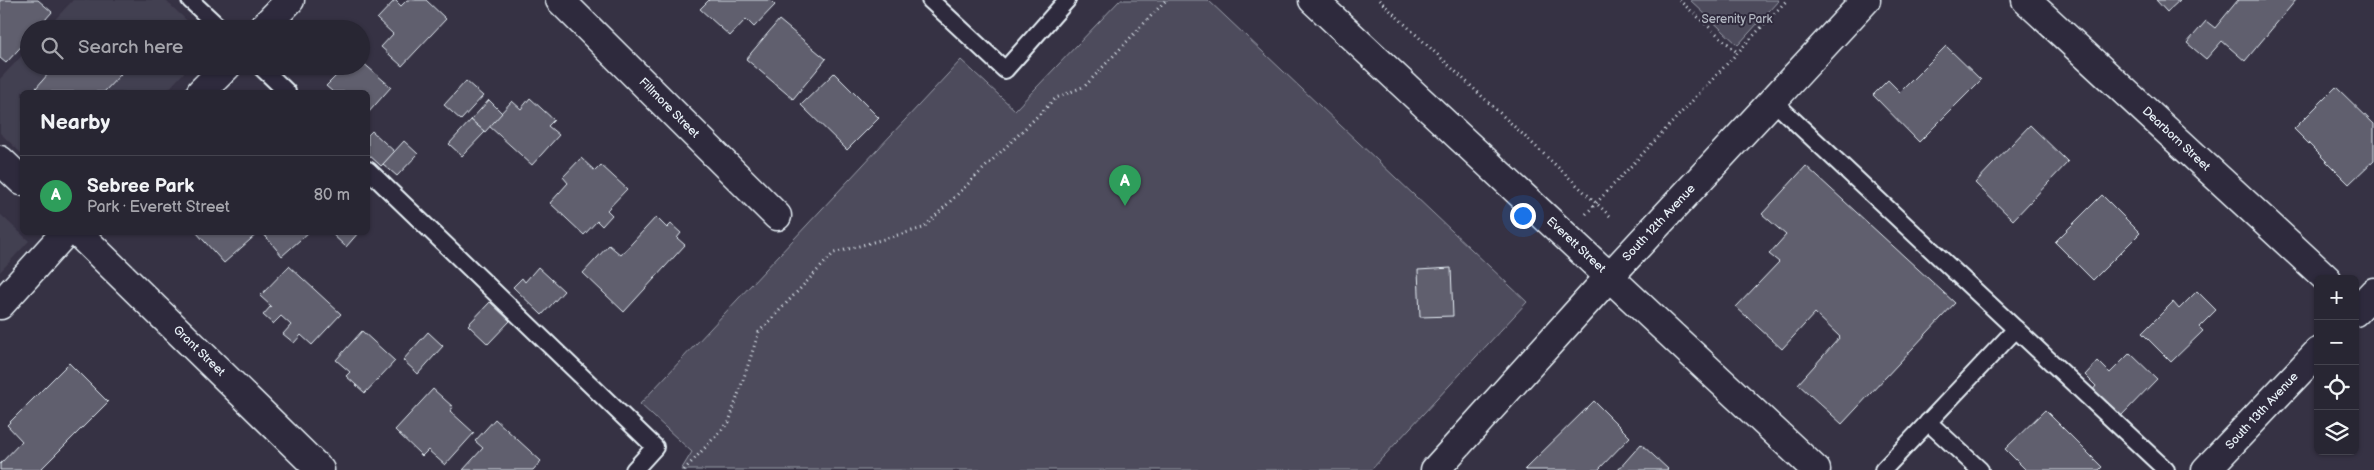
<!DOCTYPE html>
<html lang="en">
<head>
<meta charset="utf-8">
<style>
  body { margin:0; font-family:"Balsamiq Sans",sans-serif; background:#34323f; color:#f1f3f6 }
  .controls { position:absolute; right:15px; bottom:15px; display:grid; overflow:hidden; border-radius:8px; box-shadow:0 1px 4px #0004 }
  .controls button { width:45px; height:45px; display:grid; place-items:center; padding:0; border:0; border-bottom:1px solid #44434e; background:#282633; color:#f1f3f6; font:25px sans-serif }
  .you { position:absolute; left:1522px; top:215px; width:18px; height:18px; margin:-12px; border:4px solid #fff; border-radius:50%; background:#1a73e8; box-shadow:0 0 0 8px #1a73e833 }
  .badge { display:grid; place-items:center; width:32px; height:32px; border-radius:50%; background:#d6ab8b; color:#fff; font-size:16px; font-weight:700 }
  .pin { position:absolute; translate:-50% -41px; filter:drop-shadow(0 1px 2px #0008) }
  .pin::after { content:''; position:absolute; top:26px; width:18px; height:15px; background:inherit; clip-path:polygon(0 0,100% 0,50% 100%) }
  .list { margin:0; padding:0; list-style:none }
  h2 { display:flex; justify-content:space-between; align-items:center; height:65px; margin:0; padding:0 20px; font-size:21px }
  h2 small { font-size:16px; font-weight:400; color:#a5a5ac }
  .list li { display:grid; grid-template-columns:32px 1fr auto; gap:15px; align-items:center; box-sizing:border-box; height:80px; padding:0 20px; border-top:1px solid #44434e }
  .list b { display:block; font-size:19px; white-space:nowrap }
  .list p { margin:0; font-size:16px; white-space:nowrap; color:#a5a5ac }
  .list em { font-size:16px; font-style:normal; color:#a5a5ac }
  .icon { flex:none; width:28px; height:28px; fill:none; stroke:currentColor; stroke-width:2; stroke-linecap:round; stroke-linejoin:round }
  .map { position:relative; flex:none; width:2374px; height:470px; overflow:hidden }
  .search { position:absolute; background:#282633; box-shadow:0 1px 4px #0004; left:20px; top:20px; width:350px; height:55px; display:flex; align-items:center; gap:12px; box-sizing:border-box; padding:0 18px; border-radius:28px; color:#a5a5ac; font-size:19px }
  .panel { position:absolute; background:#282633; box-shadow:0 1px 4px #0004; left:20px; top:90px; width:350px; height:145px; border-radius:8px }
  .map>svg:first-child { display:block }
</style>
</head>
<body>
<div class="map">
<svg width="2374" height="470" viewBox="0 0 2374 470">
  <rect width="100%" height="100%" fill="#363244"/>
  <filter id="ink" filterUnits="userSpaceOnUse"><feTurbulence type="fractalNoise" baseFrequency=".02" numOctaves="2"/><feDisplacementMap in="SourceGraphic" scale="10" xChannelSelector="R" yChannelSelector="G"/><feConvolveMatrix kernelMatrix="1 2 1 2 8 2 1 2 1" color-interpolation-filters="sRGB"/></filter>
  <g filter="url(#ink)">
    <g fill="#433f51">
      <polygon points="73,0 165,0 196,29 46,29"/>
      <polygon points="29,48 29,66 190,66 166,92 22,92 22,154 0,133 0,79"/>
      <polygon points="0,214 29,241 0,272"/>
    </g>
    <g fill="#4d4b5c" stroke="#9a9eaa">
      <polygon points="1120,0 1208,0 1527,302 1371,470 681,470 692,452 640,404 961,60 1015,110"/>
      <polygon points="1690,0 1779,0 1738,45"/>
    </g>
    <g fill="#605e6e" stroke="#e8f1f8">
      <polygon points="0,0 38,0 52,12 37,29 29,29 29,38 6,63 0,58"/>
      <polygon points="395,0 401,6 407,0 426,0 446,19 402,66 381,47 393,34 377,19"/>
      <polygon points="709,0 770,0 775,5 754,27 746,19 730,36 700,9"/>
      <polygon points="2156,0 2180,0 2167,12"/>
      <polygon points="2238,0 2296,0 2245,61 2222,41 2206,59 2187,43 2206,21 2215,28"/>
      <polygon points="779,20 826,59 793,99 746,59"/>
      <polygon points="1946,46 1981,80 1919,142 1873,95 1888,80 1900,92"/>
      <polygon points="361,61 391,87 368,113 368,92 333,92 326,86 336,76 332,73 338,66 361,66"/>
      <polygon points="55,66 113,66 121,74 104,92 41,92 36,88"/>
      <polygon points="834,73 879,118 847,150 801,105"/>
      <polygon points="466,81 483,96 461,120 444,105"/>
      <polygon points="2336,87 2374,124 2374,160 2349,184 2294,129"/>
      <polygon points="530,98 554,120 548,126 559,135 532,165 489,126 512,101 521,109"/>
      <polygon points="489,100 502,113 485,132 471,120"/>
      <polygon points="471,120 485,132 462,156 449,144"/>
      <polygon points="2030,125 2068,162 2013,220 1975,183"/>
      <polygon points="372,131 395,152 381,166 368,154 368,135"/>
      <polygon points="404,141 418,154 397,176 383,164"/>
      <polygon points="581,158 595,171 601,165 627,189 607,210 612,215 602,226 597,221 584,235 550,203 568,183 563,177"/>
      <polygon points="1806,166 1955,303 1842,424 1798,384 1840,337 1815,313 1782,349 1736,307 1779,262 1769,254 1786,235 1762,214"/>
      <polygon points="2102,195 2140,233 2093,280 2055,242"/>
      <polygon points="656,217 667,228 671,224 681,233 677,238 685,245 624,312 583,273 609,245 621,255"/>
      <polygon points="196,232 259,232 224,263"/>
      <polygon points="262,232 309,232 282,256"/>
      <polygon points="330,232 359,232 346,247"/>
      <polygon points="289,266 341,314 312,345 301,335 294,343 283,334 291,325 281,316 273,324 263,315 271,306 260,296"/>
      <polygon points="538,267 564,291 542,315 513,287 522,278 525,282"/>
      <polygon points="1451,268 1453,316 1420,317 1418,270"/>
      <polygon points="2197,291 2216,310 2199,327 2203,331 2171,362 2142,333 2173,302 2179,309"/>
      <polygon points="490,302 510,321 488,344 468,325"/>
      <polygon points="362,331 395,361 365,393 346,376 350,372 336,360"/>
      <polygon points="428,332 443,346 418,374 403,360"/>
      <polygon points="2130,353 2157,379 2120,417 2092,391 2096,386 2085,375 2098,361 2110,373"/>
      <polygon points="69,363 108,402 40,470 0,470 0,464 22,441 7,425"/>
      <polygon points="433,389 453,407 450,411 474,433 445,465 428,450 422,456 395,430"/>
      <polygon points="1594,401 1630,437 1598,470 1526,470 1525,469"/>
      <polygon points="2045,410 2102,467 2099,470 2026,470 2005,449"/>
      <polygon points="495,419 541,461 533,470 463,470 483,448 475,441"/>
      <polygon points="1641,444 1668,469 1667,470 1618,470"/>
    </g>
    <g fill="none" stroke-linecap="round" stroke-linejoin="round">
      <defs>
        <g id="lane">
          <polyline points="190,0 221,29"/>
          <polyline points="930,0 1005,70 1067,0"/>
          <polyline points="260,66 287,92"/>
          <polyline points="1773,101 2166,470"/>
          <polyline points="368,170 655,447 634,470"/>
          <polyline points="1928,422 1980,470"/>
          <polyline points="1883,470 2016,329"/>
        </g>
        <g id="street">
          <polyline points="560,0 777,216"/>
          <polyline points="1313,0 1816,470"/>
          <polyline points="2026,0 2327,279"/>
          <polyline points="0,160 22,181"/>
          <polyline points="77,232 320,470"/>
          <polyline points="2355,312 2374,292"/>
          <polyline points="1435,470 1609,277 1866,0"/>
          <polyline points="2206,470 2318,352"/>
        </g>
        <g id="primary">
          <polyline points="262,29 290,0"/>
          <polyline points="201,92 227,66"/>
          <polyline points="0,305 66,232"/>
        </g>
      </defs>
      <use href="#lane" stroke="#e8f1f8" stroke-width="20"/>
      <use href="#street" stroke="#e8f1f8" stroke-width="31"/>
      <use href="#primary" stroke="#e8f1f8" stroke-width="31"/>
      <g stroke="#e8f1f8" stroke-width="3" stroke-dasharray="1 4" stroke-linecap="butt">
        <polyline points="1379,0 1610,216"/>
        <polyline points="1679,0 1738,53"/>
        <polyline points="1586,214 1787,0"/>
        <polyline points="684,470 729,422 759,332 834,253 923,228 1056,98 1085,86 1166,0"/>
      </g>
      <use href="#lane" stroke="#2f2a3d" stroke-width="16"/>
      <use href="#street" stroke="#2f2a3d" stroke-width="28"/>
      <use href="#primary" stroke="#2f2a3d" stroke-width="28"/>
    </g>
  </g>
  <g text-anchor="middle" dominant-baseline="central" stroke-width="4" stroke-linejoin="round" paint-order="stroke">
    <g font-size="12" fill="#b2b7c1" stroke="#2f2a3d">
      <text x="1737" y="19">Serenity Park</text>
    </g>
    <g font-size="12" fill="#e8f1f8" stroke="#2f2a3d">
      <text transform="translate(669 108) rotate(45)">Fillmore Street</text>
      <text transform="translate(2176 139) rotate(43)">Dearborn Street</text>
      <text transform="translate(1659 223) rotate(-47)">South 12th Avenue</text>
      <text transform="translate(1576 245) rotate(43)">Everett Street</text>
      <text transform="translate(199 351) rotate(44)">Grant Street</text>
      <text transform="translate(2262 411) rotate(-47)">South 13th Avenue</text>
    </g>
  </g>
</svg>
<div class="controls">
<button>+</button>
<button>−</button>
<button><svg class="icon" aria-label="locate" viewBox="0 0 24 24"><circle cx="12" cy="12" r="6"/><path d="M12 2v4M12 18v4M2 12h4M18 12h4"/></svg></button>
<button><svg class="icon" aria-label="layers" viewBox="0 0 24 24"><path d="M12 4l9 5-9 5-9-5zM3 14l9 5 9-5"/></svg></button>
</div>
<div class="you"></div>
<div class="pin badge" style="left:1125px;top:206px;background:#2e9e5b">A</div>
<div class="search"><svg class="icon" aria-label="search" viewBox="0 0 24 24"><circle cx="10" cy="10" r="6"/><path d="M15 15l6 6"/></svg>Search here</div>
<section class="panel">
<h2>Nearby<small></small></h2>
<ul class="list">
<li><span class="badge" style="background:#2e9e5b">A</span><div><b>Sebree Park</b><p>Park · Everett Street</p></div><em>80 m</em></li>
</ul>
</section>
</div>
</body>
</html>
